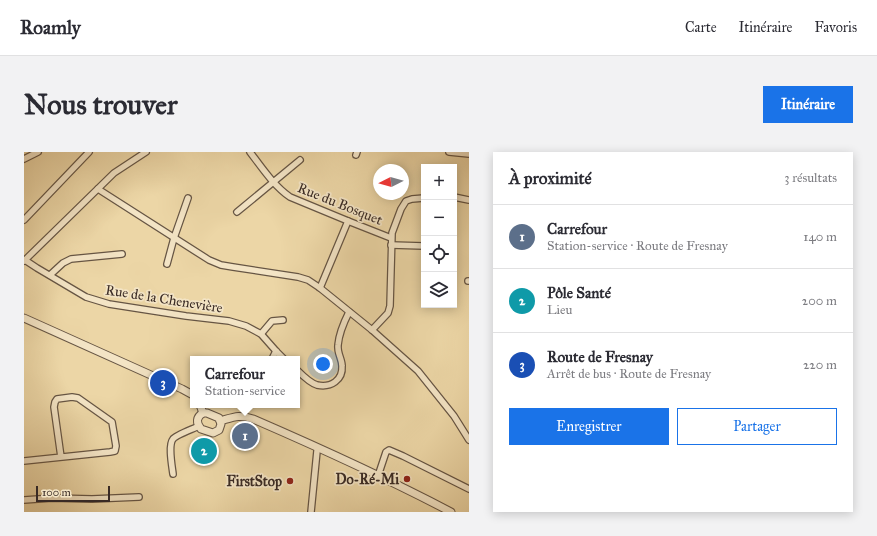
<!DOCTYPE html>
<html lang="fr">
<head>
<meta charset="utf-8">
<style>
  body { margin:0; font-family:"IM FELL Great Primer",serif; background:#f2f2f3; color:#2b2b33 }
  .controls { position:absolute; right:12px; top:12px; display:grid; overflow:hidden; border-radius:0px; box-shadow:0 2px 10px #0003 }
  .controls button { width:36px; height:36px; display:grid; place-items:center; padding:0; border:0; border-bottom:1px solid #e1e1e2; background:#fff; color:#2b2b33; font:20px sans-serif }
  .compass { position:absolute; left:349px; top:12px; width:36px; height:36px; border-radius:50%; background:#fff; box-shadow:0 2px 10px #0003; rotate:264deg }
  .scale { position:absolute; left:12px; bottom:10px; width:74px; box-sizing:border-box; padding-left:4px; border:2px solid #392a24; border-top:0; font-size:11px; line-height:14px; white-space:nowrap; color:#392a24; -webkit-text-stroke:3px #f3e4c5; paint-order:stroke }
  .you { position:absolute; left:299px; top:212px; width:14px; height:14px; margin:-10px; border:3px solid #fff; border-radius:50%; background:#1a73e8; box-shadow:0 0 0 6px #1a73e833 }
  .badge { display:grid; place-items:center; width:26px; height:26px; border-radius:50%; background:#1a73e8; color:#fff; font-size:13px; font-weight:700 }
  .pin { position:absolute; translate:-50% -50%; border:2px solid #fff; box-shadow:0 1px 4px #0006 }
  .popup { position:absolute; left:166px; top:204px; width:110px; height:52px; box-sizing:border-box; display:grid; place-content:center; border-radius:0px; background:#fff; filter:drop-shadow(0 1px 3px #0005); font-size:13px; white-space:nowrap; color:#7c7c81 }
  .popup b { font-size:15px; color:#2b2b33 }
  .popup::after { content:''; position:absolute; left:50%; top:100%; margin-left:-8px; border:8px solid transparent; border-top-color:#fff }
  .list { margin:0; padding:0; list-style:none }
  h2 { display:flex; justify-content:space-between; align-items:center; height:52px; margin:0; padding:0 16px; font-size:17px }
  h2 small { font-size:13px; font-weight:400; color:#7c7c81 }
  .list li { display:grid; grid-template-columns:26px 1fr auto; gap:12px; align-items:center; box-sizing:border-box; height:64px; padding:0 16px; border-top:1px solid #e1e1e2 }
  .list b { display:block; font-size:15px; white-space:nowrap }
  .list p { margin:0; font-size:13px; white-space:nowrap; color:#7c7c81 }
  .list em { font-size:13px; font-style:normal; color:#7c7c81 }
  .actions { display:flex; gap:8px; padding:12px 16px }
  .actions a { flex:1; padding:9px 0; border:1px solid #1a73e8; border-radius:0px; text-align:center; font-size:14px; color:#1a73e8 }
  .actions .main { background:#1a73e8; color:#fff }
  .icon { flex:none; width:22px; height:22px; fill:none; stroke:currentColor; stroke-width:2; stroke-linecap:round; stroke-linejoin:round }
  .map { position:relative; flex:none; width:445px; height:360px; overflow:hidden; border-radius:0px }
  header { display:flex; align-items:center; gap:24px; box-sizing:border-box; height:56px; padding:0 20px; background:#fff; border-bottom:1px solid #e1e1e2 }
  header strong { font-size:19px }
  nav { display:flex; gap:22px; margin-inline-start:auto; font-size:14px }
  .intro { display:flex; align-items:center; justify-content:space-between; box-sizing:border-box; height:96px; padding:0 24px }
  h1 { margin:0; font-size:28px }
  .button { padding:10px 18px; border-radius:0px; background:#1a73e8; color:#fff; font-size:14px; font-weight:700 }
  main { display:flex; gap:24px; padding:0 24px }
  aside { flex:1; background:#fff; border-radius:0px; box-shadow:0 2px 10px #0003 }
  .map>svg:first-child { display:block }
</style>
</head>
<body>
<header>
<strong>Roamly</strong>
<nav><a>Carte</a><a>Itinéraire</a><a>Favoris</a></nav>
</header>
<div class="intro"><h1>Nous trouver</h1><a class="button">Itinéraire</a></div>
<main>
<div class="map">
<svg width="445" height="360" viewBox="0 0 445 360">
  <rect width="100%" height="100%" fill="#ecd6a6"/>
  <filter id="stains"><feTurbulence type="fractalNoise" baseFrequency=".005" numOctaves="4"/><feColorMatrix values="0 0 0 0 .2 0 0 0 0 .09 0 0 0 0 .02 0 0 0 .5 -.17"/></filter>
  <radialGradient id="worn" r=".72"><stop offset=".6" stop-color="#630" stop-opacity="0"/><stop offset="1" stop-color="#630" stop-opacity=".3"/></radialGradient>
  <g fill="none" stroke-linecap="round" stroke-linejoin="round">
    <defs>
      <g id="minor">
        <path d="M226,0C238,16 250,34 266,45L324,69L367,86"/>
        <polyline points="425,0 445,2"/>
        <polyline points="332,3 333,0"/>
        <polyline points="0,7 14,0"/>
        <polyline points="74,37 185,108 197,113 209,115 274,125 284,128 296,136 348,178 394,219 430,264 445,288"/>
        <polyline points="430,45 445,48"/>
        <polyline points="213,60 276,8"/>
        <polyline points="0,68 65,0"/>
        <polyline points="367,93 400,94"/>
        <polyline points="1,108 13,116 62,145 85,152 162,164 205,169 222,174 237,182 252,199 260,207"/>
        <polyline points="0,109 90,21 122,0"/>
        <polyline points="143,112 150,86 164,46"/>
        <polyline points="26,123 39,111 47,107 98,102"/>
        <polyline points="444,129 445,129"/>
        <polyline points="296,136 324,69"/>
        <polyline points="348,178 364,161 366,154 368,81 377,57 382,49 388,47 400,46"/>
        <polyline points="237,182 248,169 259,168"/>
        <polyline points="248,207 252,199"/>
        <path d="M273,218C279,224 286,231 293,233C307,236 319,228 318,214C318,207 313,201 314,193C315,181 320,170 325,160"/>
        <polyline points="0,309 86,300 91,299 92,294 88,270 54,246 48,245 33,247 31,250 30,255 37,305"/>
        <path d="M149,322C148,314 144,293 149,287C152,283 169,277 175,274"/>
        <polyline points="354,324 362,300 365,298 379,304 445,337"/>
        <polyline points="0,348 28,346 68,347 115,345"/>
        <polyline points="287,360 293,299 294,296"/>
      </g>
      <g id="tertiary">
        <polyline points="0,166 158,237 169,243"/>
        <polyline points="176,253 179,261"/>
        <path d="M179,261H183L195,266L197,272L195,278L189,281L177,277C172,271 172,265 179,261Z"/>
        <path d="M196,269C210,265 215,262 229,267C296,296 362,326 427,360"/>
      </g>
    </defs>
    <use href="#minor" stroke="#654" stroke-width="8"/>
    <use href="#tertiary" stroke="#654" stroke-width="9"/>
    <use href="#minor" stroke="#f3e4c5" stroke-width="5.5"/>
    <use href="#tertiary" stroke="#f3e4c5" stroke-width="7"/>
  </g>
  <g fill="#8f2418" stroke="#f3e4c5" stroke-width="1.5">
    <circle cx="383" cy="327" r="4"/>
    <circle cx="266" cy="329" r="4"/>
  </g>
  <g text-anchor="middle" dominant-baseline="central" stroke-width="3.5" stroke-linejoin="round" paint-order="stroke">
    <g font-size="14" fill="#392a24" stroke="#f3e4c5">
      <text transform="translate(316 52) rotate(22)">Rue du Bosquet</text>
      <text transform="translate(140 147) rotate(9)">Rue de la Chenevière</text>
    </g>
    <g font-size="14" font-weight="bold" fill="#392a24" stroke="#f3e4c5" text-anchor="end">
      <text x="375" y="327">Do-Ré-Mi</text>
      <text x="258" y="329">FirstStop</text>
    </g>
  </g>
  <rect width="100%" height="100%" filter="url(#stains)"/>
  <rect width="100%" height="100%" fill="url(#worn)"/>
</svg>
<div class="controls">
<button>+</button>
<button>−</button>
<button><svg class="icon" aria-label="locate" viewBox="0 0 24 24"><circle cx="12" cy="12" r="6"/><path d="M12 2v4M12 18v4M2 12h4M18 12h4"/></svg></button>
<button><svg class="icon" aria-label="layers" viewBox="0 0 24 24"><path d="M12 4l9 5-9 5-9-5zM3 14l9 5 9-5"/></svg></button>
</div>
<svg class="compass" viewBox="-18 -18 36 36"><path d="M0-13l5 13h-10z" fill="#e53935"/><path d="M0 13l5-13h-10z" fill="#7c7c81"/></svg>
<div class="scale">100 m</div>
<div class="you"></div>
<div class="pin badge" style="left:221px;top:284px;background:#5c6f8a">1</div>
<div class="popup"><b>Carrefour</b>Station-service</div>
<div class="pin badge" style="left:180px;top:299px;background:#0f9aa8">2</div>
<div class="pin badge" style="left:139px;top:231px;background:#1a4fb4">3</div>
</div>
<aside>
<h2>À proximité<small>3 résultats</small></h2>
<ul class="list">
<li><span class="badge" style="background:#5c6f8a">1</span><div><b>Carrefour</b><p>Station-service · Route de Fresnay</p></div><em>140 m</em></li>
<li><span class="badge" style="background:#0f9aa8">2</span><div><b>Pôle Santé</b><p>Lieu</p></div><em>200 m</em></li>
<li><span class="badge" style="background:#1a4fb4">3</span><div><b>Route de Fresnay</b><p>Arrêt de bus · Route de Fresnay</p></div><em>220 m</em></li>
</ul>
<div class="actions"><a class="main">Enregistrer</a><a>Partager</a></div>
</aside>
</main>
</body>
</html>
